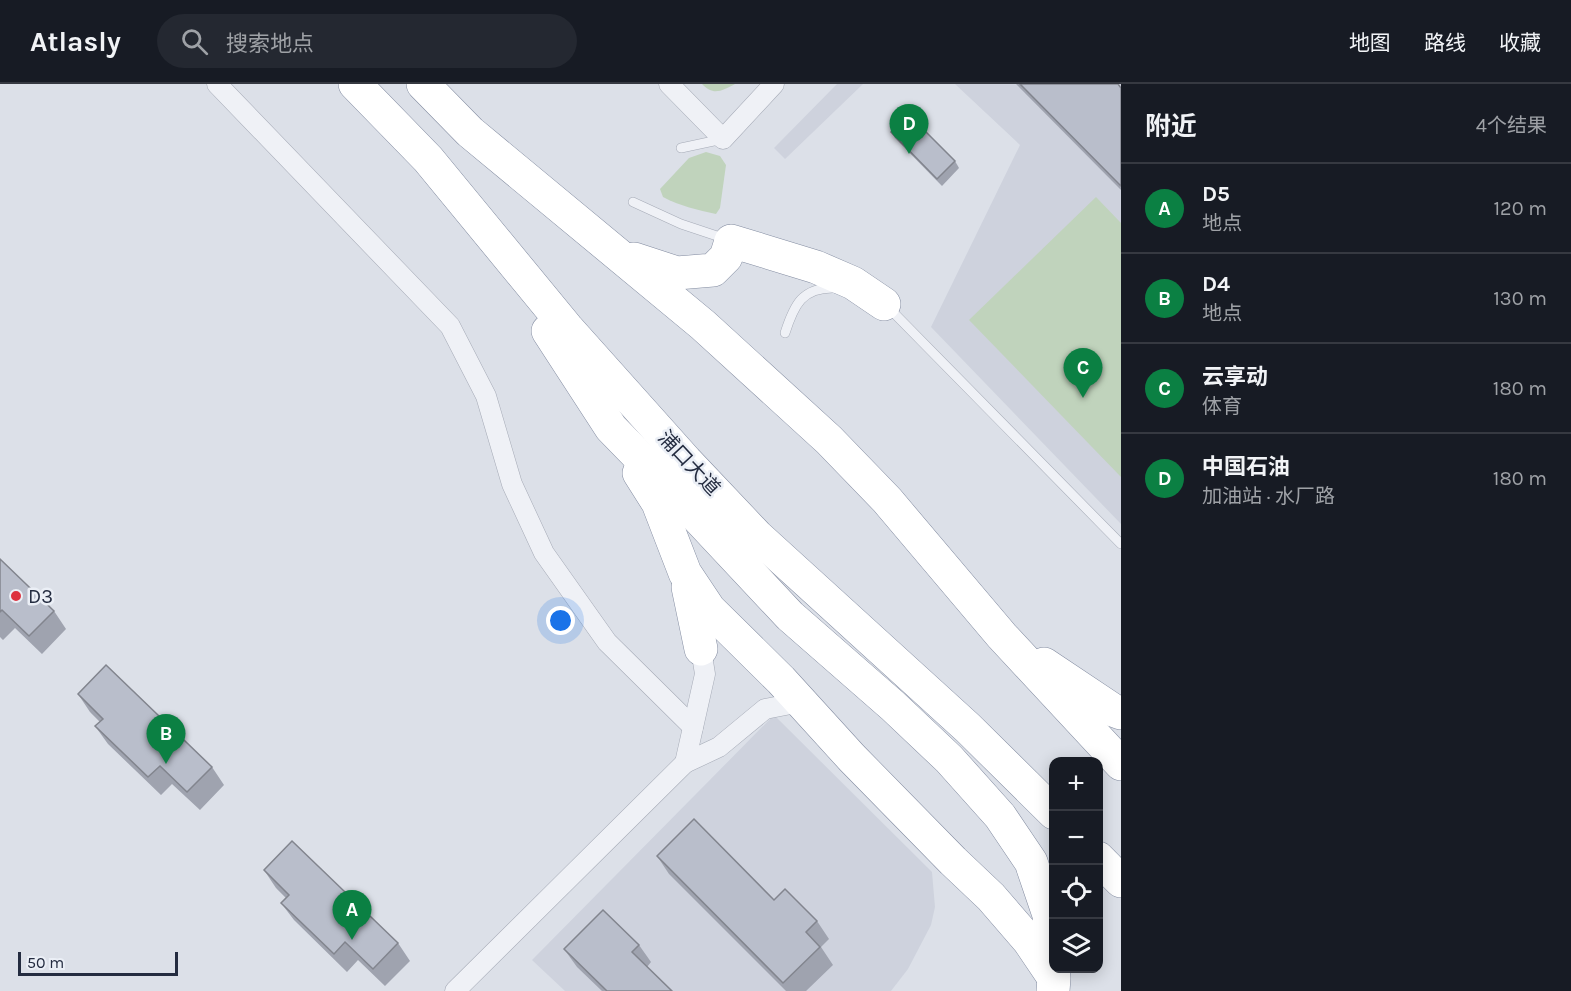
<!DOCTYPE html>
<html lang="zh">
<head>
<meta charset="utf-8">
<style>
  body { margin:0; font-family:Karla,"Noto Sans SC",sans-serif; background:#242831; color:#f1f3f6 }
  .controls { position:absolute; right:18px; bottom:18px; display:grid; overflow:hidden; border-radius:12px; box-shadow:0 3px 15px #0003 }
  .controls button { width:54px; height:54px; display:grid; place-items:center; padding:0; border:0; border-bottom:2px solid #363941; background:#171b24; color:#f1f3f6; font:30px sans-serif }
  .scale { position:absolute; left:18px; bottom:15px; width:160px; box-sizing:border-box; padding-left:6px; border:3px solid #242c40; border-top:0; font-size:16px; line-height:21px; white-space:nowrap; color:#242c40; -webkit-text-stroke:4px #ebeff6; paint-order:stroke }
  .you { position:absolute; left:561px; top:537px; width:21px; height:21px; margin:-15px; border:4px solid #fff; border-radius:50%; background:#1a73e8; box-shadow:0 0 0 9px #1a73e833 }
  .badge { display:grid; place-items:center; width:39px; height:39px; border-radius:50%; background:#0b8043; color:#fff; font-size:20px; font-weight:700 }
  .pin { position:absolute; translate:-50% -50px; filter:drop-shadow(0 2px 3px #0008) }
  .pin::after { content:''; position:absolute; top:32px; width:21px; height:18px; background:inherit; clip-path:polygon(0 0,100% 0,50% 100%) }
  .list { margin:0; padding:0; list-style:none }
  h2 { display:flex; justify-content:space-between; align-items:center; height:78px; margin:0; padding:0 24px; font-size:26px }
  h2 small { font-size:20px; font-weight:400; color:#9ea1a6 }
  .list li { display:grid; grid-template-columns:39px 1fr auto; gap:18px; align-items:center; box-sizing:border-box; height:90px; padding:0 24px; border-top:2px solid #363941 }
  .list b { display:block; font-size:22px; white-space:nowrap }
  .list p { margin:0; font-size:20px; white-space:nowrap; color:#9ea1a6 }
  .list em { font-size:20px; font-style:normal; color:#9ea1a6 }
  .icon { flex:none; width:33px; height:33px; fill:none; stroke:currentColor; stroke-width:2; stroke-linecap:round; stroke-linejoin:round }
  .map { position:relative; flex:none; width:1121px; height:907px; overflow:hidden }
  header { display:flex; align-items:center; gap:36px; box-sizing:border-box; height:84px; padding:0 30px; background:#171b24; border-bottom:2px solid #363941 }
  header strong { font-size:28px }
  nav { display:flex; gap:33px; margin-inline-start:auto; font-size:21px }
  .search { width:420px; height:54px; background:#242831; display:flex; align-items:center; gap:15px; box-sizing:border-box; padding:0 21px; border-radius:33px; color:#9ea1a6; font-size:22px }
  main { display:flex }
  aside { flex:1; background:#171b24 }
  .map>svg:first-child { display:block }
</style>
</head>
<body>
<header>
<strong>Atlasly</strong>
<div class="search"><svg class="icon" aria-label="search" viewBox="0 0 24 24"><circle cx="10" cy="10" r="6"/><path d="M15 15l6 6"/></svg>搜索地点</div>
<nav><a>地图</a><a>路线</a><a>收藏</a></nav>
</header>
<main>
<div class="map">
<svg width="1121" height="907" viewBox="0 0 1121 907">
  <rect width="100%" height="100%" fill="#dce0e8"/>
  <g fill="#ced2dd">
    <polygon points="837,0 863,0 785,75 774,64"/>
    <polygon points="955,0 1121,0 1121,440 931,243 1020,61"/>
    <polygon points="774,631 932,788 935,823 931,841 908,885 891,907 565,907 532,876"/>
  </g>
  <g fill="#c0d3bc">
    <path d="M702,0H735C722,7 713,12 702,0Z"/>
    <path d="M706,68L720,72L726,81L720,124L716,130C698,126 680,122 663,113L660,105L689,74Z"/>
    <polygon points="1096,113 1121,139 1121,393 969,236"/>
  </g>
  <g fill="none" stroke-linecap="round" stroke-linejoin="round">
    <defs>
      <g id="lane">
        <polyline points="681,64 723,55"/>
        <polyline points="633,118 681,140 726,155"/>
        <polyline points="887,222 1121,460"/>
        <path d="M785,249C794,221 802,203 835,204"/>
      </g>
      <g id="street">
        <polyline points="217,0 450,242 486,312 512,400 544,469 607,558 693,643"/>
        <polyline points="669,0 723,55 774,0"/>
        <polyline points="685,679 705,590 701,565"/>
        <polyline points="455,907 685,679 719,663 765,625 801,618"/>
      </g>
      <g id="highway">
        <polyline points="355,0 428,75 567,244 686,377 757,452 968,644 1054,729"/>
        <polyline points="423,0 470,48 703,241 829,356 887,416 1002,552 1121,680"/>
        <polyline points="634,175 677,189 713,186 726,173 731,157 816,183 853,199 884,220"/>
        <polyline points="548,247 611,344 684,419 790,532 893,622 949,675 1000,732 1031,778 1049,831 1054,894 1053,907"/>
        <polyline points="639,389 658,419 685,489 709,525 781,596 852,674 953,777 991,813 1029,857 1052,891"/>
        <polyline points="688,503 701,565"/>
        <polyline points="1044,580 1113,626 1121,629"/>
        <polyline points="1098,774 1121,797"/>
      </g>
    </defs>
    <use href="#lane" stroke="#a5aab6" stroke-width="10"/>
    <use href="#street" stroke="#a5aab6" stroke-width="21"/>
    <use href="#highway" stroke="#828ba0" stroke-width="34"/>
    <use href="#lane" stroke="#eff1f6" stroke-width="9"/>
    <use href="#street" stroke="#eff1f6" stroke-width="20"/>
    <use href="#highway" stroke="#fff" stroke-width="33"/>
  </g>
  <g fill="#9fa3af">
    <polygon points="1016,0 1118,0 1121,4 1121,106"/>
    <polygon points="891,48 955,77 959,84 942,102 895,54"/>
    <polygon points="0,475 54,527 66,545 42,570 15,544 3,556 0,553"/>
    <polygon points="78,610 212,683 224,701 200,726 172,700 161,711 108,660 95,642 100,638 90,628"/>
    <polygon points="657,772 774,816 817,837 829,855 821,863 833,881 806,907 786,907 669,790"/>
    <polygon points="264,786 398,859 410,877 385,902 358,876 347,888 294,836 281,819 286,814 276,804"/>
    <polygon points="639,861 651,878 647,883 672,907 602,907 577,883 564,865"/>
  </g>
  <g fill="#b9becb" stroke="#82858e" stroke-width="1.5">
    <polygon points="1020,0 1118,0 1121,4 1121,102"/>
    <polygon points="908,30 955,77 937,95 891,48"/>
    <polygon points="0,475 54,527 29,552 2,526 0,528"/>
    <polygon points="106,581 212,683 187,708 160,682 148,693 95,642 103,635 78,610"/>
    <polygon points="694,735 774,816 785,805 817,837 806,848 820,863 783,899 657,772"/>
    <polygon points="292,757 398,859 373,885 345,858 334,870 281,819 289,811 264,786"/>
    <polygon points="603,826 639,861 632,868 672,907 607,907 564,865"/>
  </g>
  <circle fill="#dd313e" stroke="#ebeff6" stroke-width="2" cx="16" cy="512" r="6"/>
  <g text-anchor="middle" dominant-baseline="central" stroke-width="5" stroke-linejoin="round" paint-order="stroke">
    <g font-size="20" fill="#242c40" stroke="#ebeff6">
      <text transform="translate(689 379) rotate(47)">浦口大道</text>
    </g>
    <g font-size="20" fill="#242c40" stroke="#ebeff6" text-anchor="start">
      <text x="28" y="512">D3</text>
    </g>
  </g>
</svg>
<div class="controls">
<button>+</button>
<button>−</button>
<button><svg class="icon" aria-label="locate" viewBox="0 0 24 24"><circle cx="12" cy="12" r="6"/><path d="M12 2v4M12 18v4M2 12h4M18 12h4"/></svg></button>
<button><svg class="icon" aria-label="layers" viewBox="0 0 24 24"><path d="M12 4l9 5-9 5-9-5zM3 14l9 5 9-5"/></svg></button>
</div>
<div class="scale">50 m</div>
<div class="you"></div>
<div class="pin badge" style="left:352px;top:856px">A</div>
<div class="pin badge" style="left:166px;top:680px">B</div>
<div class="pin badge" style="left:1083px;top:314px">C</div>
<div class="pin badge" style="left:909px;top:70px">D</div>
</div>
<aside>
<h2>附近<small>4个结果</small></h2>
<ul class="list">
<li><span class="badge">A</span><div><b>D5</b><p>地点</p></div><em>120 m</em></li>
<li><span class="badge">B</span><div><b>D4</b><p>地点</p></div><em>130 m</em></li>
<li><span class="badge">C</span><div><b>云享动</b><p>体育</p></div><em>180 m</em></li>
<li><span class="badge">D</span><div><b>中国石油</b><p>加油站 · 水厂路</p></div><em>180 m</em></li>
</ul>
</aside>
</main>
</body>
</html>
